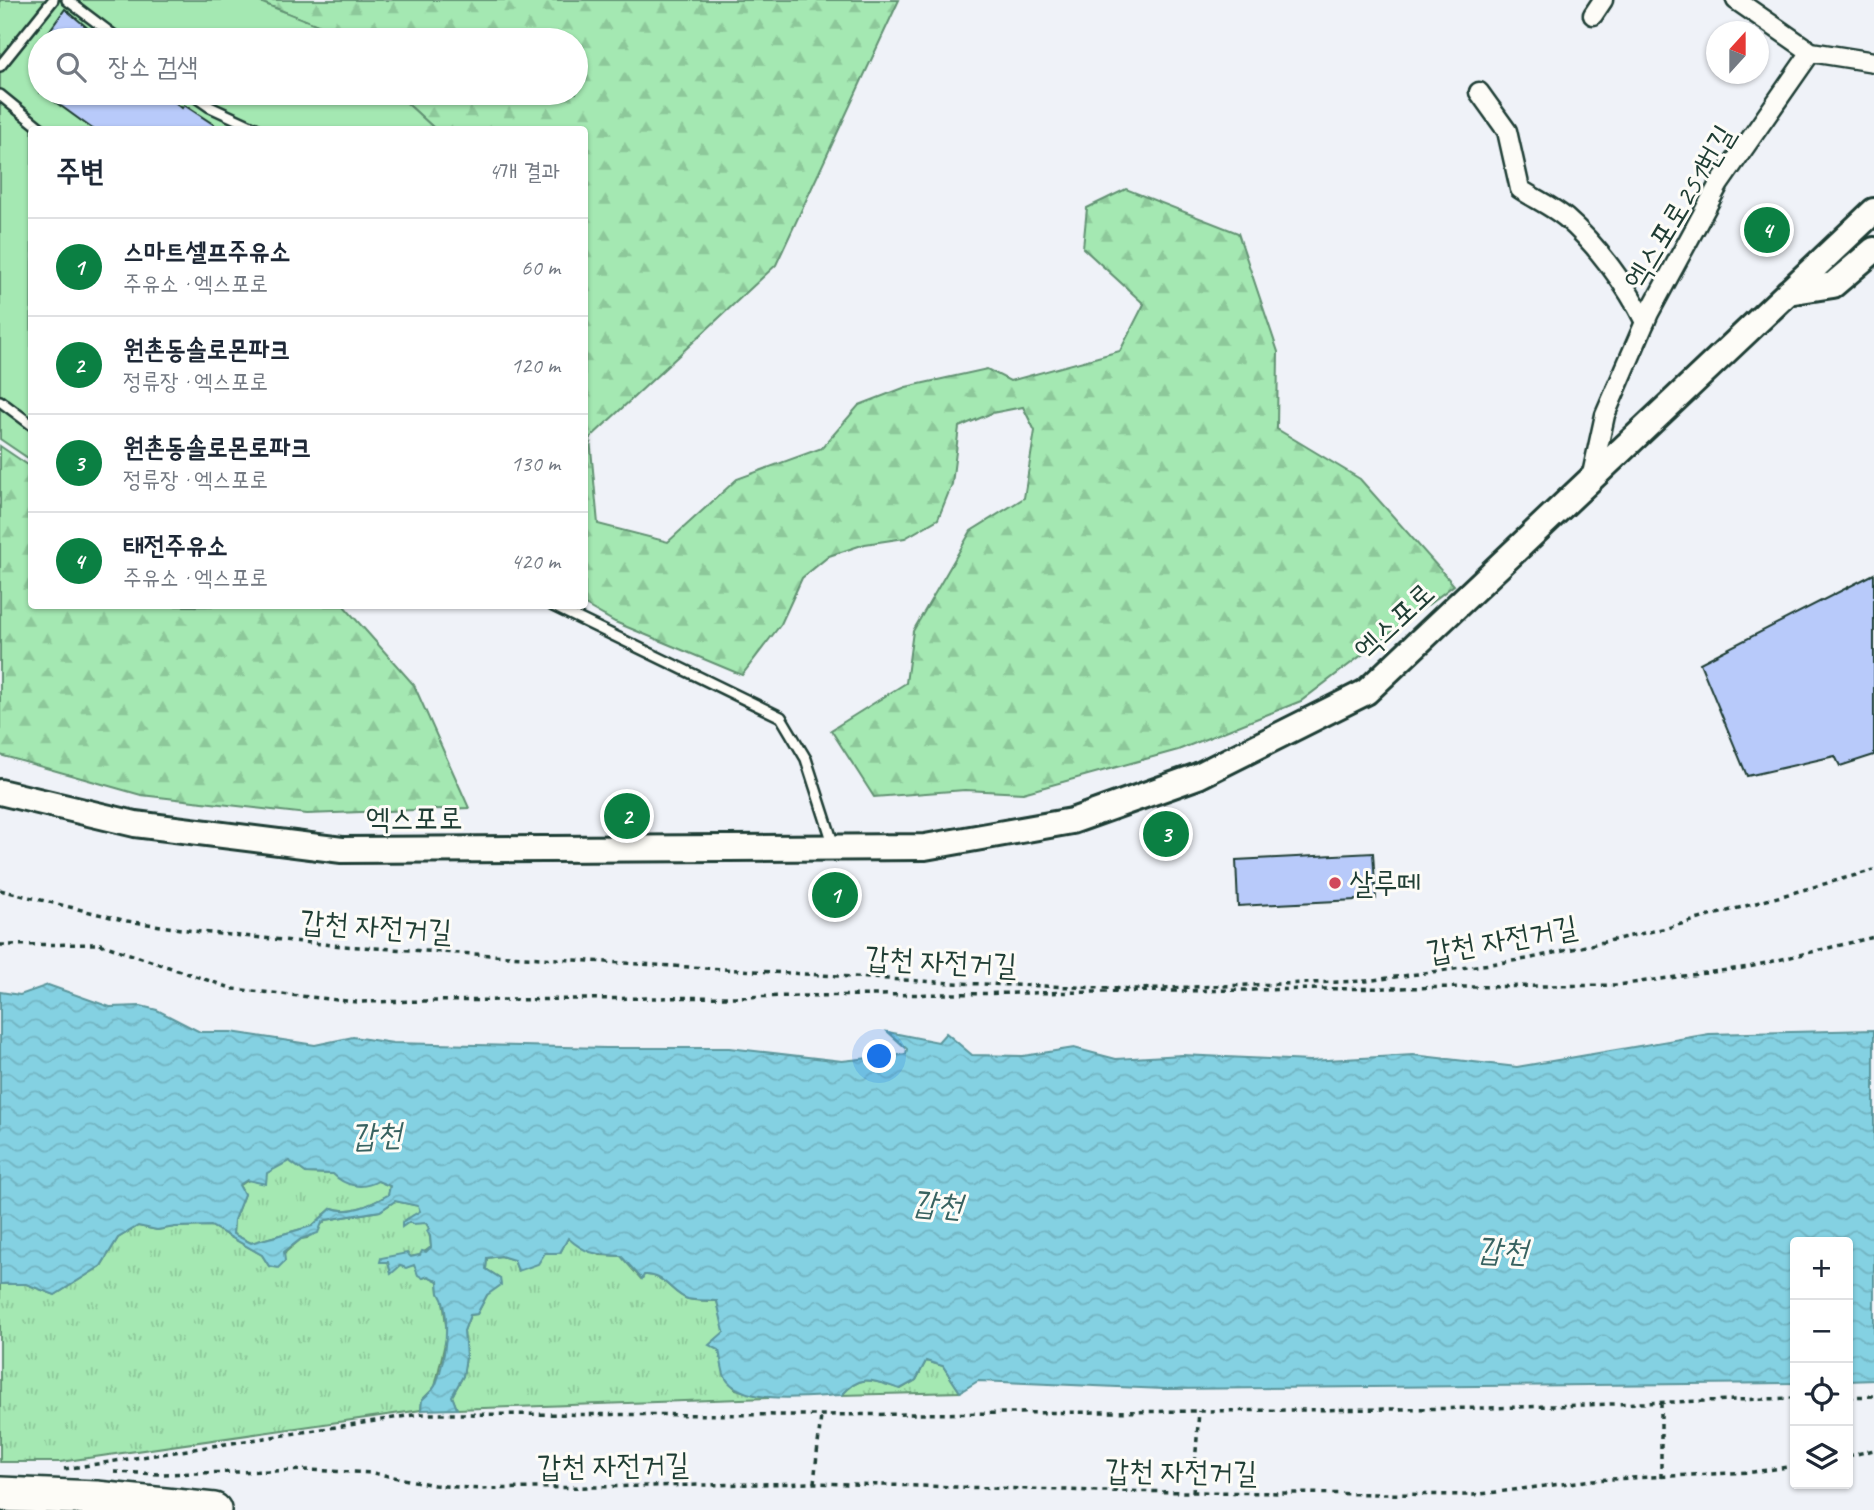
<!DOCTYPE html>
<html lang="ko">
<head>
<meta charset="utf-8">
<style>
  body { margin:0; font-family:Caveat,"Poor Story",sans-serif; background:#f2f2f3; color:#1f2937 }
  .controls { position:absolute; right:21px; bottom:21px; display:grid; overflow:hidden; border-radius:7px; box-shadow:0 2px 5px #0004 }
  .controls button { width:63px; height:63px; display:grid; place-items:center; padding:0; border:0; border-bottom:2px solid #e0e1e3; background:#fff; color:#1f2937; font:35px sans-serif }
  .compass { position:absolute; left:1706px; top:21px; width:63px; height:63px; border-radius:50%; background:#fff; box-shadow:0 2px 5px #0004; rotate:21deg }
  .you { position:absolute; left:880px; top:1057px; width:24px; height:24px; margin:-18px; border:5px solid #fff; border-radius:50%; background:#1a73e8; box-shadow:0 0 0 10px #1a73e833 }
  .badge { display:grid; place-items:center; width:46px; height:46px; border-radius:50%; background:#0b8043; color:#fff; font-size:23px; font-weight:700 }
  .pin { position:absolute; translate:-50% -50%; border:4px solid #fff; box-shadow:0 2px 7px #0006 }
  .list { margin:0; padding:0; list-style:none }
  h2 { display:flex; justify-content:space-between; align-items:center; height:91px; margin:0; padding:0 28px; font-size:30px }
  h2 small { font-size:23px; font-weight:400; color:#747a83 }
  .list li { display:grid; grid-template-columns:46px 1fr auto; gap:21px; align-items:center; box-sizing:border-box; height:98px; padding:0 28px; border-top:2px solid #e0e1e3 }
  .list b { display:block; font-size:26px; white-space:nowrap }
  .list p { margin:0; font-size:23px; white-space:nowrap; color:#747a83 }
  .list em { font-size:23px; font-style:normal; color:#747a83 }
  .icon { flex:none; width:38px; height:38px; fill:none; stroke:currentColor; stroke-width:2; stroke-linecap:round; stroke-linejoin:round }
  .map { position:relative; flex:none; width:1874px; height:1510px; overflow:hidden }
  .search { position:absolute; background:#fff; box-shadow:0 2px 5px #0004; left:28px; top:28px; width:560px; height:77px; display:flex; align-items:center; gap:18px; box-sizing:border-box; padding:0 24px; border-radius:38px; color:#747a83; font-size:26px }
  .panel { position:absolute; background:#fff; box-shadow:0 2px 5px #0004; left:28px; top:126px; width:560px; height:483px; border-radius:7px }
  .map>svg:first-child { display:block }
</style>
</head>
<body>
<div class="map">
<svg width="1874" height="1510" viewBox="0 0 1874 1510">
  <defs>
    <pattern id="grass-tufts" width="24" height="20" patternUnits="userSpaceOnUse" patternTransform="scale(1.75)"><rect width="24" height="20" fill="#a4e8b2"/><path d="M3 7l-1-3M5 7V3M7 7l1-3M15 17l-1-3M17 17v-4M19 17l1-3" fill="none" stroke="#8dc89a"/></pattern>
    <pattern id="forest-firs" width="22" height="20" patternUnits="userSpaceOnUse" patternTransform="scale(1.75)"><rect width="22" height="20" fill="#a4e8b2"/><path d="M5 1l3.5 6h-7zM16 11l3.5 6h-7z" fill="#8dc89a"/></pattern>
    <pattern id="water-waves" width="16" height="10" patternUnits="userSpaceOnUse" patternTransform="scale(1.75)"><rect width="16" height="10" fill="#84d1e2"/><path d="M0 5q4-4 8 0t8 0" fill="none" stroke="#72b4c2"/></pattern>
  </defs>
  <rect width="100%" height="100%" fill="#eff2f8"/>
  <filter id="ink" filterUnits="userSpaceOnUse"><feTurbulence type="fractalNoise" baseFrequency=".0143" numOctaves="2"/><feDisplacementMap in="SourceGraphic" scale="14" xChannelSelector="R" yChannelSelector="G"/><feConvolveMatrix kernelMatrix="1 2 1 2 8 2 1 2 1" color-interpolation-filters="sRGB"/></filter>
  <g filter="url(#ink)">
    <g fill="url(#grass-tufts)" stroke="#629273" stroke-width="2">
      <path d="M289,1160L306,1173L333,1174L378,1181L390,1186L388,1195C372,1204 350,1215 332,1208L312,1226L251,1243L233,1234L234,1220L244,1194L239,1185Z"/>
      <polygon points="395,1201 419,1206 420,1211 415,1216 407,1219 403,1226 409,1222 426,1223 429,1228 431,1247 420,1255 381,1262 388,1262 391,1273 400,1265 414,1265 423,1278 428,1276 438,1281 439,1293 443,1300 447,1334 435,1387 422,1400 421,1410 60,1462 0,1462 0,1284 26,1284 55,1295 101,1266 118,1238 138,1226 157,1230 175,1227 211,1226 262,1255 269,1266 301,1239 307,1238 326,1220 380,1211"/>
      <path d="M568,1237L600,1255L621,1256L641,1279L644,1275C664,1273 673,1295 688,1299C697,1301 708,1301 717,1301L725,1332L719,1350L726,1378L736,1389L769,1398L457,1409L452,1396L463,1376L466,1357L464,1331L470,1315L477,1314L487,1295L500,1278L486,1269L487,1258L501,1256L514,1260L518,1271L545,1252L560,1253Z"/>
      <path d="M926,1361L943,1366L960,1392L842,1395C862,1372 874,1381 901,1389L916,1380Z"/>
    </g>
    <g fill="url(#forest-firs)" stroke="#629273" stroke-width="2">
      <polygon points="255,0 899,0 776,265 590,438 598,524 668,542 737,479 822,448 859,405 906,387 987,369 1010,381 1120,351 1144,304 1083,248 1087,208 1126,189 1238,233 1278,352 1277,429 1360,479 1454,585 1301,701 1178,750 1023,793 965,790 874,797 831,730 906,683 913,631 971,531 1024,498 1035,431 1023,407 992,413 959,427 952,484 938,519 905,538 865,544 829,556 802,578 781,624 742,675 615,622 585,605 584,130 435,129 396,93 576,93 576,40 340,40 328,29"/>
      <polygon points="0,446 31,467 32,606 344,606 414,685 469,808 307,814 141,795 0,755"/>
    </g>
    <polygon fill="#a4e8b2" stroke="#629273" stroke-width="2" points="0,0 255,0 328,29 340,40 40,40 40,93 396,93 435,129 32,130 31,460 0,439"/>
    <path fill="url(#water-waves)" stroke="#5c969c" stroke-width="2" fill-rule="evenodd" d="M48,985L110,1007L141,1006L157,1010L200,1032H231L315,1045L353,1037L393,1043L606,1048H729L842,1061L906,1054L907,1049L888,1032L938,1042L946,1033L972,1055L1023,1056L1074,1048L1116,1059L1182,1055L1310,1061L1413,1055L1517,1067L1709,1034L1874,1030V1380L1848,1381V1242H1795V1383L1164,1389L978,1381L960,1392L943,1366L926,1361L916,1380L900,1389C874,1381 862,1372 842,1395C814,1396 741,1407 725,1377C722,1370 721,1359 719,1350L709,1345L724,1332L717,1301C708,1300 697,1301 688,1299C673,1295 664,1273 644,1275L642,1279L621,1256C596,1254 587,1255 568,1238L560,1253H545L538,1264L518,1271L514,1260L501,1256L487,1258L486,1269L500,1278L501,1285L487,1295L477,1314L470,1315L464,1331L466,1357L463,1376L452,1396L457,1409L421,1410L422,1400C427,1395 433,1391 436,1384C445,1362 452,1313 439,1293L438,1281L428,1276L423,1278L418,1275L414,1265L406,1268L400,1266L391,1274L388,1262H380L381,1258L407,1253L411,1257L420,1255L422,1251L426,1252L431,1247L430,1236L427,1231L429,1228L426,1223L413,1224L409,1222L402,1227V1222L420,1211L418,1206L395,1201L380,1211L326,1220L322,1223L318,1233L301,1239L284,1252L285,1261L278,1268L269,1266L262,1255L211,1226L175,1227L157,1230L138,1226L118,1238L101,1266L55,1295L26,1284H0V992L20,995ZM289,1161L306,1173L333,1174C345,1186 362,1190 378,1181L390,1186L388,1195C372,1204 350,1215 332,1208L312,1226L251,1243L233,1234L234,1220L244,1194L239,1185L247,1180L266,1184L267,1173Z"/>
    <g fill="#b8cafa" stroke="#1f3d34" stroke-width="2">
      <polygon points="65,9 102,40 43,40"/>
      <polygon points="43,93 164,93 182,108 184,105 222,130 94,130"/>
      <polygon points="1874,574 1874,755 1840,766 1835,756 1747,776 1700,663"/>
      <polygon points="1373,853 1376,899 1238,906 1236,860"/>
    </g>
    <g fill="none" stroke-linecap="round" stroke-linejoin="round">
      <defs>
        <g id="lane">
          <polyline points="67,0 120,40"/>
          <polyline points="0,66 53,0"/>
          <polyline points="190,93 210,107 260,130"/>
          <polyline points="0,95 43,130"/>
          <polyline points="0,401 32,425"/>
          <polyline points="553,606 781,717 806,759 834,846"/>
        </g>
        <g id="street">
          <polyline points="1736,0 1811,52 1874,62"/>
          <polyline points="1593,15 1603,0"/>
          <path d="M1479,92L1507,131L1520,189C1535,199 1553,207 1566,218C1597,245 1627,286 1645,322"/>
          <polyline points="1591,479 1605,415 1649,313 1719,184 1811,52"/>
        </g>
        <g id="secondary">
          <polyline points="1788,292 1833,285 1874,250"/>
          <polyline points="0,792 135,824 342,850 925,847 1072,821 1198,776 1366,692 1874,211"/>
        </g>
        <polyline id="highway" points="0,1494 96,1498 214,1510"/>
      </defs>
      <use href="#lane" stroke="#1f3d34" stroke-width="14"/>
      <use href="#street" stroke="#1f3d34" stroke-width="23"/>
      <use href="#secondary" stroke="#1f3d34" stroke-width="30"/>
      <use href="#highway" stroke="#1f3d34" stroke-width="38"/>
      <g stroke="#1f3d34" stroke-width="3.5" stroke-dasharray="5 5" stroke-linecap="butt">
        <polyline points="0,890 127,921 201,932 343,946 953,983 1135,989 1366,981 1527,959 1667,928 1874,870"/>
        <polyline points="0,945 100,944 234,989 357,1002 1618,985 1749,967 1874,937"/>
        <polyline points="1848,1397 1874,1396"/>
        <polyline points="1661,1403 1661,1478"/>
        <polyline points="1848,1456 1874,1450"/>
        <polyline points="64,1469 420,1414 821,1415 1199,1411 1490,1408 1795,1398"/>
        <polyline points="114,1472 161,1474 309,1470 373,1473 434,1485 479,1489 814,1483 1099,1491 1473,1495 1593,1480 1753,1472 1795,1466"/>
        <polyline points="814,1483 821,1416"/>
        <polyline points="1193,1492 1199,1411"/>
      </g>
      <use href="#lane" stroke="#fdfcf7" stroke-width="9"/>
      <use href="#street" stroke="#fdfcf7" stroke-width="18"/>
      <use href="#secondary" stroke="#fdfcf7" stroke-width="24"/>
      <use href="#highway" stroke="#fdfcf7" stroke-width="33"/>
    </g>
  </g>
  <circle fill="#d1495b" stroke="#fdfcf7" stroke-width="2.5" cx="1335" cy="883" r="7"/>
  <g text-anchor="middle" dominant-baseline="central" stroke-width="6" stroke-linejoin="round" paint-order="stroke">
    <g font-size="30" fill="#1f3d34" stroke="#fdfcf7">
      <text transform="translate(1679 207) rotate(-59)">엑스포로251번길</text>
      <text transform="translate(1394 621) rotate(-43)">엑스포로</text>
      <text x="414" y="818">엑스포로</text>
      <text transform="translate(376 926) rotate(4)">갑천 자전거길</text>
      <text transform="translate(1502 939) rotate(-10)">갑천 자전거길</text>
      <text transform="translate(941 961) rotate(3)">갑천 자전거길</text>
      <text transform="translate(613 1465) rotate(-1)">갑천 자전거길</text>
      <text transform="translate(1181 1471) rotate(1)">갑천 자전거길</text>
    </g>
    <g font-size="30" fill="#1f3d34" stroke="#fdfcf7" text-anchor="start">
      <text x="1349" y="883">살루떼</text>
    </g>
    <g font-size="32" font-style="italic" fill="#386260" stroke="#fdfcf7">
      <text transform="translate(376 1135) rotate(-2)">갑천</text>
      <text transform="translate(937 1204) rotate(5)">갑천</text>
      <text transform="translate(1502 1250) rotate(3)">갑천</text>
    </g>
  </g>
</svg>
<div class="controls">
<button>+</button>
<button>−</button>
<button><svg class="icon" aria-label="locate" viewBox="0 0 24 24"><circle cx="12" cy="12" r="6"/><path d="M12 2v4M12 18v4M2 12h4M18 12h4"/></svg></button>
<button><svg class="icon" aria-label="layers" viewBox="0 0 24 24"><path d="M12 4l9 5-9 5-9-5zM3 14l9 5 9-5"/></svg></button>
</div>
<svg class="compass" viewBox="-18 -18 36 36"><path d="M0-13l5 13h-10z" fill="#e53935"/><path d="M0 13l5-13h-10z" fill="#747a83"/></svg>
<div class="you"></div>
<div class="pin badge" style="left:835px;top:895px">1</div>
<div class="pin badge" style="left:627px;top:816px">2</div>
<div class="pin badge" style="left:1166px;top:834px">3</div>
<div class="pin badge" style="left:1767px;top:230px">4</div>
<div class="search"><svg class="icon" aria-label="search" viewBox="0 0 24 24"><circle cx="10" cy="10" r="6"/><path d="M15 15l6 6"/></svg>장소 검색</div>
<section class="panel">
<h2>주변<small>4개 결과</small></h2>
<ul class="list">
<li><span class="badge">1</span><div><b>스마트셀프주유소</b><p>주유소 · 엑스포로</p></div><em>60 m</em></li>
<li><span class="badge">2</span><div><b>원촌동솔로몬파크</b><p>정류장 · 엑스포로</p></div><em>120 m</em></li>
<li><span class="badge">3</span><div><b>원촌동솔로몬로파크</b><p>정류장 · 엑스포로</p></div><em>130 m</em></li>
<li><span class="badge">4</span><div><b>태전주유소</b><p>주유소 · 엑스포로</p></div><em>420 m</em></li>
</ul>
</section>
</div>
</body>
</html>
